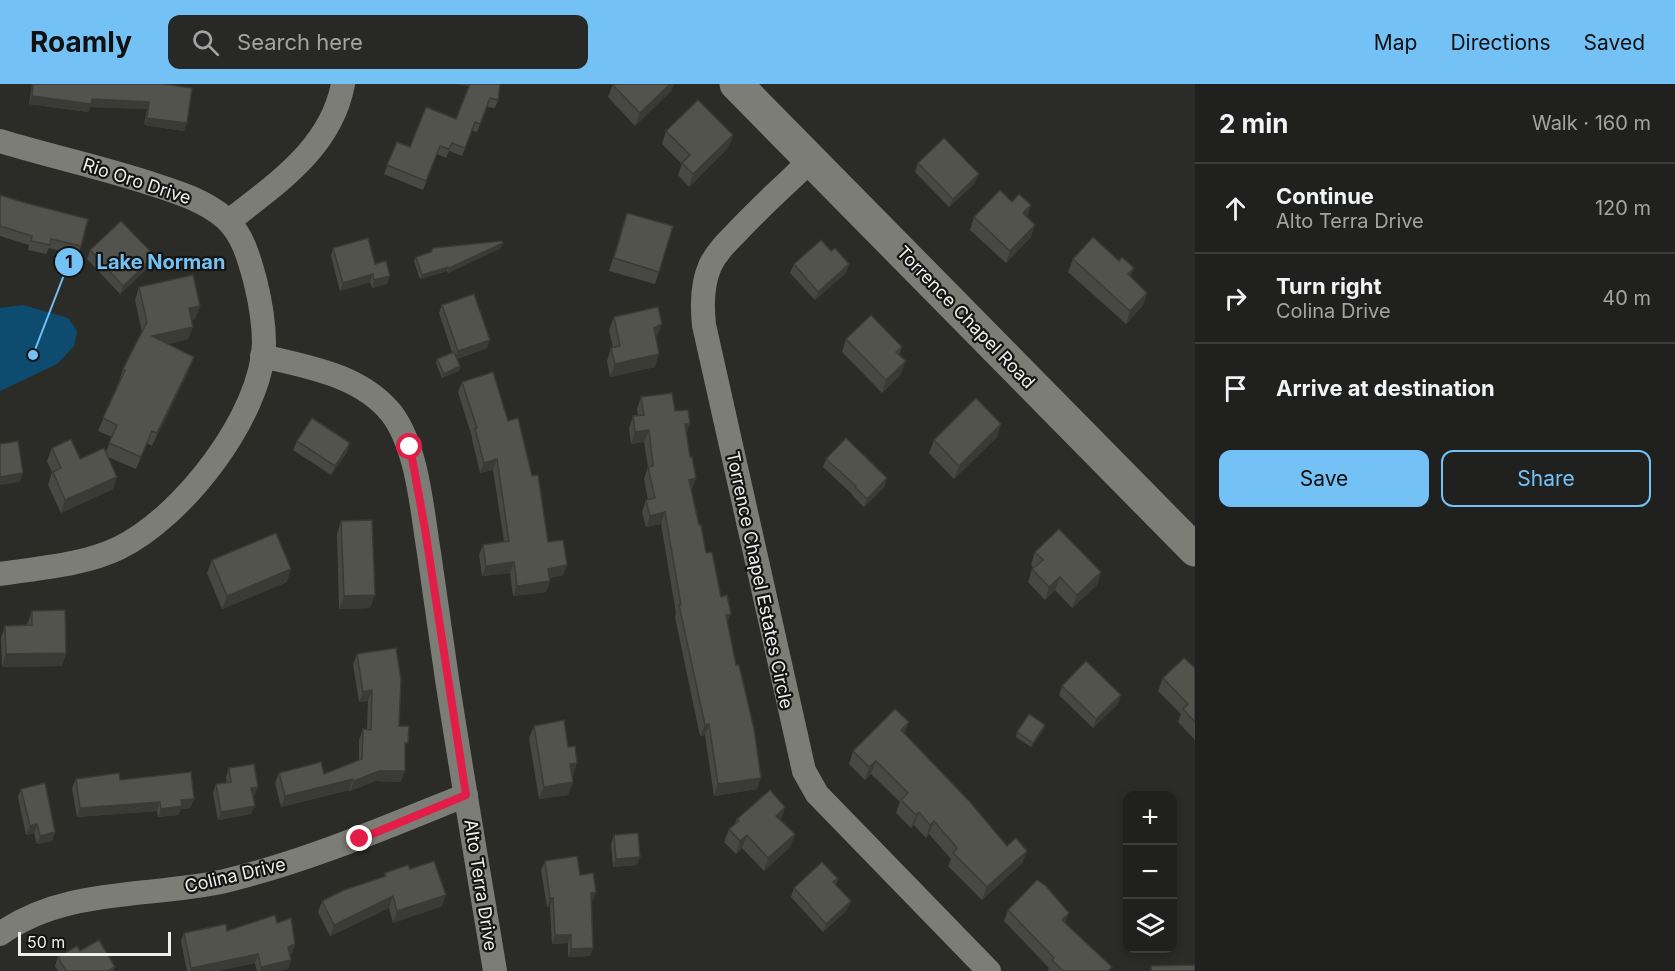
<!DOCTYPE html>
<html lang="en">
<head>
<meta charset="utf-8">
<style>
  body { margin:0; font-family:Inter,sans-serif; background:#282927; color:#f1f3f6 }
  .controls { position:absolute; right:18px; bottom:18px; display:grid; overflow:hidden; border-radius:12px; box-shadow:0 3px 9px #0003 }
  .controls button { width:54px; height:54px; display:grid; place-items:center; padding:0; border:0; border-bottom:2px solid #3d3e3c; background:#20211e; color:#f1f3f6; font:30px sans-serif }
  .scale { position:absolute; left:18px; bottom:15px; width:153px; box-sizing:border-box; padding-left:6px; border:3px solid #eeeeeb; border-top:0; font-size:16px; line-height:21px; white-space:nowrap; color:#eeeeeb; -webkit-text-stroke:4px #141412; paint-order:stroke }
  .stop { position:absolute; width:18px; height:18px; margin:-14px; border:4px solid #e11d48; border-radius:50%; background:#fff }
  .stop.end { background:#e11d48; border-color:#fff; box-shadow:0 2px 6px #0008 }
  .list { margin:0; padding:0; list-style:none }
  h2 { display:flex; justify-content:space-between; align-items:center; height:78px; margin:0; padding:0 24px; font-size:26px }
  h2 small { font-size:20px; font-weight:400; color:#a2a3a4 }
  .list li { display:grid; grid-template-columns:39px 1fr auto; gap:18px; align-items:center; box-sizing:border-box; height:90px; padding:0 24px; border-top:2px solid #3d3e3c }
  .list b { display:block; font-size:22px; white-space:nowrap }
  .list p { margin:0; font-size:20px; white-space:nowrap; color:#a2a3a4 }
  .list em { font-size:20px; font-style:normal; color:#a2a3a4 }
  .actions { display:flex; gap:12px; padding:18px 24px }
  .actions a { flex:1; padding:14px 0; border:2px solid #73c1f5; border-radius:12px; text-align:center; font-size:21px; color:#73c1f5 }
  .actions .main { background:#73c1f5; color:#111 }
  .icon { flex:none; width:33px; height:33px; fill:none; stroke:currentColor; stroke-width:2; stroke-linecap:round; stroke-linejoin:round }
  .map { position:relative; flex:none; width:1195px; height:887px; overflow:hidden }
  header { display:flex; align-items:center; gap:36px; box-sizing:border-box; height:84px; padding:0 30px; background:#73c1f5; color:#111 }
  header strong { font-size:28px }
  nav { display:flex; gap:33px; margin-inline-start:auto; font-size:21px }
  .search { width:420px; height:54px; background:#282927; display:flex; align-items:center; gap:15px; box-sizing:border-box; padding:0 21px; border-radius:12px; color:#a2a3a4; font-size:22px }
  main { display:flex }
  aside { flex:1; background:#20211e }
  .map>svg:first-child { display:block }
</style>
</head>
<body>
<header>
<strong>Roamly</strong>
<div class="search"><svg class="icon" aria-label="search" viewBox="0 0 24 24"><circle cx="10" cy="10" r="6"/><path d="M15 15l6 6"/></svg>Search here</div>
<nav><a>Map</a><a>Directions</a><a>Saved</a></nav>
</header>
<main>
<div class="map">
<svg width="1195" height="887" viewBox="0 0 1195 887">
  <rect width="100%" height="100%" fill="#2b2c28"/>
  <polygon fill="#0e4c6f" points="23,221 68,234 77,247 74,262 57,280 0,307 0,224"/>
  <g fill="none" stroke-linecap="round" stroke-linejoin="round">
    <g stroke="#7d7d78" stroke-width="24">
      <path d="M0,57C49,72 100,83 149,99C177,108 204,116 226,135C243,151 249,174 255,196C260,216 264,238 264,259C262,331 183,433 119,464C84,481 39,484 0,490"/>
      <path d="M812,75C786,100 760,123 736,149C726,159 716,169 710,182C702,200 702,222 704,241L804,687L817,710L989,887"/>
      <path d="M229,137C277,99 331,64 343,0"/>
      <path d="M262,272C308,283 361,291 392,330C418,365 422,427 429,469C435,511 441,553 447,595C462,693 479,790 495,887"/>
      <path d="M0,850C66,803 149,814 225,797C308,777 387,743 466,711"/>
    </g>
    <polyline stroke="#7d7d78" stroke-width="33" points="736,0 1195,466"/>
  </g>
  <g fill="#474743">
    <polygon points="32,0 164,0 184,47 144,41 147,25 90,23 88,28 29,20"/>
    <polygon points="455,0 500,0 498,16 495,24 487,23 477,48 472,47 462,72 449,67 446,74 437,70 423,106 384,90 397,58 410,63 456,35 469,2"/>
    <polygon points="613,0 674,0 671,7 635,42 608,13"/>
    <polygon points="666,47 733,51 728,64 689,103 678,91 682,80 662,60"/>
    <polygon points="918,79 975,99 949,123 915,88"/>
    <polygon points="0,111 81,162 78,171 49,164 46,170 28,166 29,161 0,152"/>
    <polygon points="1012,118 1031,121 1027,133 1031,153 1006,179 970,146 974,133"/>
    <polygon points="627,129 659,188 655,200 609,187"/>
    <polygon points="333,164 375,180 387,200 372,204 370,198 340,207 331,172"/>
    <polygon points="501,164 448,189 447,187 420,195 414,177 416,173"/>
    <polygon points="90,166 155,172 152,180 120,210 87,175"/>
    <polygon points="831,167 849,180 846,189 815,216 790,189 794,180"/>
    <polygon points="1073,175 1131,193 1147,209 1143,221 1126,240 1068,188"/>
    <polygon points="139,203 200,222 195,235 191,236 193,243 188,255 168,260 194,273 189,286 152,362 147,359 136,385 108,373 113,405 61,429 48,401 52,388 47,377 52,364 80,375 106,368 112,353 98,347 119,298 123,285 142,248 135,216"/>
    <polygon points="442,221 487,264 457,275 460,282 459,287 442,294 436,279 437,275 452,268 439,229"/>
    <polygon points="614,233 657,253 656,254 655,283 610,293 607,277 611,264 613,264 609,246"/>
    <polygon points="846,255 902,263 899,270 901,290 882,309 842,268"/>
    <polygon points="462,298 508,337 548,458 567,481 563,491 550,494 550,497 546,508 513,512 510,489 482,492 479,471 483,461 504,457 493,386 480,389 472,355 472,353 458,308"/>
    <polygon points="641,313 675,327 686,350 692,406 691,406 706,469 721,513 727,539 757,705 714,712 705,651 700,652 675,533 676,529 661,440 646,443 642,428 646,416 648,416 644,395 648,383 644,358 631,360 629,344 633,332 638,332 637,325"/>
    <polygon points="997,353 954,395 929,369 934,356"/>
    <polygon points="297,357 347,368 331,391 293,366"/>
    <polygon points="826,375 887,394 884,403 864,423 852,411 852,410 823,383"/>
    <polygon points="341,437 370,524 339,525 337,450"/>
    <polygon points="1035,468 1101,488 1097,501 1072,524 1055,506 1045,516 1028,498 1032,485 1034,484 1031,481"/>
    <polygon points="212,476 287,498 222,525 207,489"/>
    <polygon points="32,527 66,569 62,582 2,583 1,554 5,542 27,541"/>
    <polygon points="357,570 399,642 405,667 401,698 375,697 350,707 349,706 281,723 275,699 279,689 324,690 359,676 359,656 363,645 367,646 368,617 359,618 353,580"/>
    <polygon points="1195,584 1195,656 1178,638 1181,630 1158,607 1163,594"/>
    <polygon points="1062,602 1118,620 1093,644 1059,611"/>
    <polygon points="534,642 568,663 573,692 568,711 539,715 529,654"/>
    <polygon points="1044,645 1031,663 1016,653 1017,648"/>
    <polygon points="904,650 1007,762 1027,767 1022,779 982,816 948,782 951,775 929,750 926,754 914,741 911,744 896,729 900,718 871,690 865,696 849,680 853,667"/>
    <polygon points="229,684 255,711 253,712 251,730 218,736 213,709 216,700 227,699 226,693"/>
    <polygon points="76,695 120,696 194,715 190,724 181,725 178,731 158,733 157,727 77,733 72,704"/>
    <polygon points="21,705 55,748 52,757 37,760 34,749 26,751 18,713"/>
    <polygon points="737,735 780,736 795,750 790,763 764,787 742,764 736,770 724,758 729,745 735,740"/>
    <polygon points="614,751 637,781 613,783 611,760"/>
    <polygon points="545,777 580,791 593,817 591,817 593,864 590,872 568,873 568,859 552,860 550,823 547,823 541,786"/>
    <polygon points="410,785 442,822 393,839 389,824 330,852 318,828 322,817 384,793 385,789"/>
    <polygon points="838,795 835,801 847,826 823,848 791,813 794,804"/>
    <polygon points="1008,826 1065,839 1110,887 1048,887 1049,884 1004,837"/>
    <polygon points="277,839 292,869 290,870 291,876 288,885 279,887 257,887 255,879 217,887 187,887 181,857 184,849 227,847"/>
    <polygon points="80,867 115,883 113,887 58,887 55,882 58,873"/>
  </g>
  <g fill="#3a3a37">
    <polygon points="455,0 470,0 470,2"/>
    <polygon points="670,0 674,0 671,7 635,42 640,29"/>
    <polygon points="32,12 149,18 147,25 90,23 88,28 29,20"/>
    <polygon points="147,34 187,39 184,47 144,41"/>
    <polygon points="733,51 728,64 689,103 693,90"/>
    <polygon points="979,90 975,99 949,123 953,115"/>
    <polygon points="1031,121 1026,134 1023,129"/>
    <polygon points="1035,141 1031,153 1006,179 1010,167"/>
    <polygon points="503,159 501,164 448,189 449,184"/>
    <polygon points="155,172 152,180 120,210 123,202"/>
    <polygon points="849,180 846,189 815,216 818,208"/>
    <polygon points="448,183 447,187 420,195 422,191"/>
    <polygon points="1134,184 1129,197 1128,190"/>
    <polygon points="373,190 370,198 340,207 343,199"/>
    <polygon points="390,192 387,200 372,204 374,196"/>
    <polygon points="1147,209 1143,221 1126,240 1130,227"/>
    <polygon points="200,222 195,235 184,237 189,224"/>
    <polygon points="662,240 657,253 649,257 654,244"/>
    <polygon points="193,243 188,255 147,264 152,252"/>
    <polygon points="490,256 487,264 455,275 458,267"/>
    <polygon points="659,270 655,283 610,293 615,280"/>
    <polygon points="194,273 189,286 152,362 157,349"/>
    <polygon points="906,277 901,290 882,309 886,296"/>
    <polygon points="460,282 459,287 442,294 444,290"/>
    <polygon points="685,340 690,340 686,351"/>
    <polygon points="1001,340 997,353 954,395 959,382"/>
    <polygon points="649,346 644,358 631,360 635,348"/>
    <polygon points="350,359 347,368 331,391 335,382"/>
    <polygon points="497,375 493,386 480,389 484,379"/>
    <polygon points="23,389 20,398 0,401 0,393"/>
    <polygon points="117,393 113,405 61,429 65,416"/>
    <polygon points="696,394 692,406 684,408 689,396"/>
    <polygon points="887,394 884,403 864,423 867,415"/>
    <polygon points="665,428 661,440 646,443 650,432"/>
    <polygon points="514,478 510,489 482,492 486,482"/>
    <polygon points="567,481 563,491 544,495 548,485"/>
    <polygon points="291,485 287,498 222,525 227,512"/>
    <polygon points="1101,488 1097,501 1072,524 1077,511"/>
    <polygon points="1060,493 1055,506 1045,516 1049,503"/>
    <polygon points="550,497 546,508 513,512 517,502"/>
    <polygon points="375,511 370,524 339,525 344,512"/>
    <polygon points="731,530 726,542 726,531"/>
    <polygon points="66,569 62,582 2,583 6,570"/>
    <polygon points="372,606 368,617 359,618 363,608"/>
    <polygon points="1121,611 1118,620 1093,644 1096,635"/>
    <polygon points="909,638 904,651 901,646"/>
    <polygon points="709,640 705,651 700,652 705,641"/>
    <polygon points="1045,641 1044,645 1031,663 1033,659"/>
    <polygon points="876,677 871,690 865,696 869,683"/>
    <polygon points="577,679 573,692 565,693 570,680"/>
    <polygon points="379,687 405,687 401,698 375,697 350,707 354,697"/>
    <polygon points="761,694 757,705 714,712 718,700"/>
    <polygon points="353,695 349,706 281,723 285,712"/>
    <polygon points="573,698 568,711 539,715 544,703"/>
    <polygon points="258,703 255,711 248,712 251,704"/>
    <polygon points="194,715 190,724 181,725 178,731 158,733 161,725 181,716"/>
    <polygon points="160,718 157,727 77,733 80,724"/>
    <polygon points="255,722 251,730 218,736 221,728"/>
    <polygon points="785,723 781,736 772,745 776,732"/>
    <polygon points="919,728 914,741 911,744 916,731"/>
    <polygon points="934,737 929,750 926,754 930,741"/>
    <polygon points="37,740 34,749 26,751 30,742"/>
    <polygon points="55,748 52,757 37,760 40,752"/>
    <polygon points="795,750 790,763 764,787 768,774"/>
    <polygon points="747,751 742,764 736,770 740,757"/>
    <polygon points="1027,767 1022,779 982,816 987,803"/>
    <polygon points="640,773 637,781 613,783 616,775"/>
    <polygon points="596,808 593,817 588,817 591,809"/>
    <polygon points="446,811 442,822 393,839 397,827"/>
    <polygon points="393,812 389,824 330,852 334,841"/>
    <polygon points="550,814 553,814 550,823 547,823"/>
    <polygon points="851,817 847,826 823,848 826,840"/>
    <polygon points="1069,829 1065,840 1062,836"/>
    <polygon points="555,851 571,851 568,859 552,860"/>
    <polygon points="295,860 292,869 285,871 288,863"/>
    <polygon points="593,864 590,872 568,873 571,865"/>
    <polygon points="258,870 255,879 217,887 190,887 191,884"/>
    <polygon points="291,876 288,885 279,887 260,887 261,883"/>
  </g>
  <g fill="#53534e" stroke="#3a3a37" stroke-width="1.5">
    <polygon points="33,0 164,0 192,4 187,39 147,34 149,18 92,15 91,20 32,12"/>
    <polygon points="470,0 500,0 498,16 490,14 480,40 475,38 465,64 452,59 449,65 440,62 426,97 387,81 397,58 410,63 426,23 456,35"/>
    <polygon points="612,0 670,0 640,29"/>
    <polygon points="698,16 733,51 693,90 682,79 690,71 666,47"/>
    <polygon points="944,54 979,90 953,115 918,79"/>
    <polygon points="1000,106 1012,118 1019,110 1031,121 1023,129 1035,141 1010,167 974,133"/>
    <polygon points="0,111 26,119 88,135 81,162 51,155 50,161 31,157 32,152 0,142"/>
    <polygon points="627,129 673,142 659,188 614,174"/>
    <polygon points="121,137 155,172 123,202 90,166"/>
    <polygon points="1093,153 1119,177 1122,173 1134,184 1128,190 1147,209 1130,227 1073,175"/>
    <polygon points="368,154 375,180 386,177 390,192 374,196 373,190 343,199 333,164"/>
    <polygon points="821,156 831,167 835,164 849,180 818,208 794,180"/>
    <polygon points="502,157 503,159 449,184 448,183 422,191 416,173 431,168 433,164"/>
    <polygon points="193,191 200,222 189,224 193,243 152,252 194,273 157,349 152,347 141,373 109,359 117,341 103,334 125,286 123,285 147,238 139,203"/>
    <polygon points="474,210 490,256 458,267 442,221"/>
    <polygon points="658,223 662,240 654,244 659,270 615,280 611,264 620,262 614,233"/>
    <polygon points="871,231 902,263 896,268 906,277 886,296 846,255"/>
    <polygon points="454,268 460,282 444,290 437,275"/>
    <polygon points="493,288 508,337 518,334 532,392 538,391 548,458 563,456 567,481 548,485 550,497 517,502 514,478 486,482 483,461 509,457 497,375 484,379 475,345 477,344 462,298"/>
    <polygon points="672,309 675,327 688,326 690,340 685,340 690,373 692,373 696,394 689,396 699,441 701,441 706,469 712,468 721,513 727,511 731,530 726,531 736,581 739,581 754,645 761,694 718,700 709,640 705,641 679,521 681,521 665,428 650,432 646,416 655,414 648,383 653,382 649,346 635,348 633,332 644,331 641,313"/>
    <polygon points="976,314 1001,340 959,382 934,356"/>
    <polygon points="312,334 350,359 335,382 297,357"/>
    <polygon points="846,354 887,394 867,415 855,403 856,402 826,375"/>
    <polygon points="71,355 80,375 104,364 117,393 65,416 53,388 61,384 52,364"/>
    <polygon points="18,357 23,389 0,393 0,360"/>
    <polygon points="372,436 375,511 344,512 341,437"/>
    <polygon points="1059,445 1101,488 1077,511 1060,493 1049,503 1032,485 1043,476 1035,468"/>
    <polygon points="276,449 291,485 227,512 212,476"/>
    <polygon points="65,526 66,569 6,570 5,542 32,541 32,527"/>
    <polygon points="396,564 401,596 399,642 409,642 408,659 405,659 405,687 379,687 354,697 353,695 285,712 279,689 321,678 324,690 362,675 363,645 371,646 372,606 363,608 357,570"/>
    <polygon points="1184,574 1195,584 1195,638 1183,625 1188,620 1163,594"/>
    <polygon points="1086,577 1121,611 1096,635 1062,602"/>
    <polygon points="895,625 909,638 901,646 970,718 1007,762 1016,754 1027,767 987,803 953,769 957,764 934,737 930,741 919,728 916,731 901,716 908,709 876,677 869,683 853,667"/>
    <polygon points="1029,630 1045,641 1033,659 1017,648"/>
    <polygon points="564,636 568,663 575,662 577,679 570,680 573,698 544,703 534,642"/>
    <polygon points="254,680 258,703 251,704 255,722 221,728 216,700 231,698 229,684"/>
    <polygon points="191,688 194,715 181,716 182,722 161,725 160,718 80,724 76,695 119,689 120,696"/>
    <polygon points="45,699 55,748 40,752 37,740 30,742 21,705"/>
    <polygon points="770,706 785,723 776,732 795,750 768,774 747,751 740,757 729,745 739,737 737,735"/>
    <polygon points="638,749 640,773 616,775 614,751"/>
    <polygon points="577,772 580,791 593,789 596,808 591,809 593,864 571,865 571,851 555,851 553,814 550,814 545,777"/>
    <polygon points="434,777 446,811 397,827 393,812 334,841 322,817 344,806 386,792 385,789 408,781 410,785"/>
    <polygon points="822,778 838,795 833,798 851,817 826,840 794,804"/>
    <polygon points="1037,796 1046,802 1069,829 1062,836 1112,883 1108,887 1063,887 1052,876 1054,874 1008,826"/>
    <polygon points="275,831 277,839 291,834 295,860 288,863 291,876 261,883 258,870 191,884 184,849 226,840 227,847"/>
    <polygon points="99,856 115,883 108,887 66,887 58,873 77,862 80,867"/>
    <polygon points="1195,881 1195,887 1151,887 1151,882"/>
  </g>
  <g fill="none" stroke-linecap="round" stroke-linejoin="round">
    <polyline stroke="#e11d48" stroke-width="8" points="360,755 466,711 425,445 410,363"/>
  </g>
  <g text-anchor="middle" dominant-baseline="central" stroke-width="4.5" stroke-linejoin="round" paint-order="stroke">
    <g font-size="18" fill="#eeeeeb" stroke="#141412">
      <text transform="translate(137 97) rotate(18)">Rio Oro Drive</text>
      <text transform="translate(966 233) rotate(46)">Torrence Chapel Road</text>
      <text transform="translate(760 496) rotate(78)">Torrence Chapel Estates Circle</text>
      <text transform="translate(235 791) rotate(-13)">Colina Drive</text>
      <text transform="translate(481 801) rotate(81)">Alto Terra Drive</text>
    </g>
  </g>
  <path fill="none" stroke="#73c1f5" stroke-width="2" d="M33 271L69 178"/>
  <g fill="#73c1f5" stroke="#141412" stroke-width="2">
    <circle cx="33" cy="271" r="6"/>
    <circle cx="69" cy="178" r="15"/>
  </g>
  <g font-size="18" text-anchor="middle" font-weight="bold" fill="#111">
    <text x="69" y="184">1</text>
  </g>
  <g font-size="20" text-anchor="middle" font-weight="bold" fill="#73c1f5" stroke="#141412" stroke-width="4.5" stroke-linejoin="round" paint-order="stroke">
    <text x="161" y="185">Lake Norman</text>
  </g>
</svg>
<div class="controls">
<button>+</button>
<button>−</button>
<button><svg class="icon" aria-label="layers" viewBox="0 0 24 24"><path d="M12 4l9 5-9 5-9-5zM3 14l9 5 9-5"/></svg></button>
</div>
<div class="scale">50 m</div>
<div class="stop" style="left:410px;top:363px"></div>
<div class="stop end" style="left:360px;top:755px"></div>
</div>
<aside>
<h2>2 min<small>Walk · 160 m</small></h2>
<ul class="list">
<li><svg class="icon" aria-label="ahead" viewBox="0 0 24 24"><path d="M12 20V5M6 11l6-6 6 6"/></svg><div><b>Continue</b><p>Alto Terra Drive</p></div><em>120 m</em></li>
<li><svg class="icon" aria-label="right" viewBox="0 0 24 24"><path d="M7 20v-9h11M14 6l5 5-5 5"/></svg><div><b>Turn right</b><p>Colina Drive</p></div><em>40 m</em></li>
<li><svg class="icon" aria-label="arrive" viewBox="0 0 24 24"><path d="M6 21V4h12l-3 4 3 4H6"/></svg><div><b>Arrive at destination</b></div></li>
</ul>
<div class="actions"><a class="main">Save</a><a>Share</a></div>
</aside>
</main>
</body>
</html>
